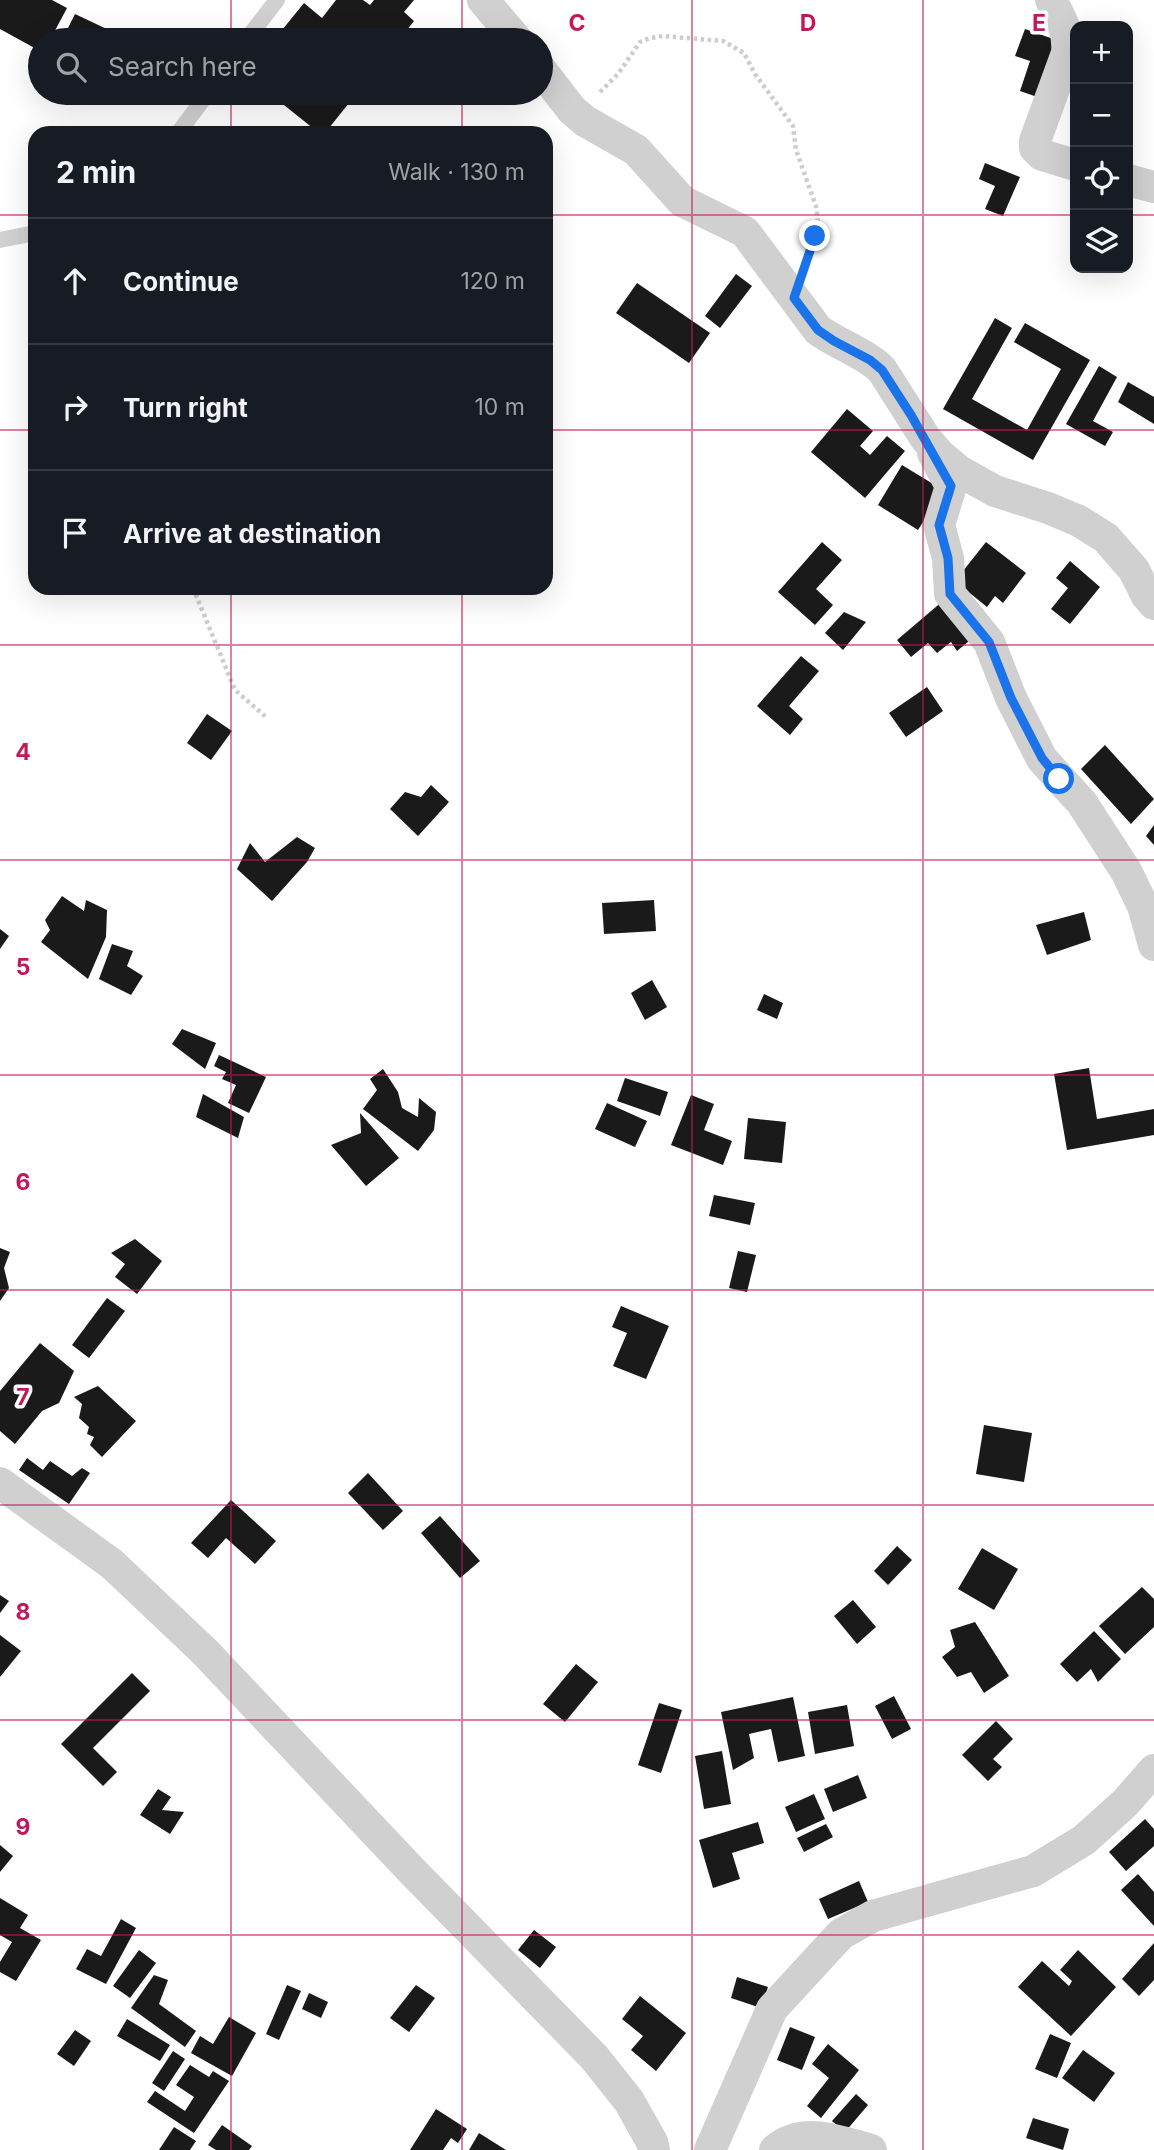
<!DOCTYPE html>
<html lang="en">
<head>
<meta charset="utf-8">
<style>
  body { margin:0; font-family:Inter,sans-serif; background:#242831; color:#f1f3f6 }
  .controls { position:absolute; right:21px; top:21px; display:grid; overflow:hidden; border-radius:14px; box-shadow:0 7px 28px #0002 }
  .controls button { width:63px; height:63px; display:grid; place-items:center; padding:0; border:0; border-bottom:2px solid #363941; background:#171b24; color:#f1f3f6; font:35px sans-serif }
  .stop { position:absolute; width:21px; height:21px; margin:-16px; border:5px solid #1a73e8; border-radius:50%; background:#fff }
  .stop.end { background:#1a73e8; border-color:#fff; box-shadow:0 2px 7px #0008 }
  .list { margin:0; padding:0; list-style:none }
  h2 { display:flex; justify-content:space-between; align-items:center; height:91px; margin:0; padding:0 28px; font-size:30px }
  h2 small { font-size:23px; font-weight:400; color:#9ea1a6 }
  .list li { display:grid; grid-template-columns:46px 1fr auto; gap:21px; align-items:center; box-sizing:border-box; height:126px; padding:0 28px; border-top:2px solid #363941 }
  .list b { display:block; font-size:26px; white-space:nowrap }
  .list em { font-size:23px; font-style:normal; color:#9ea1a6 }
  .icon { flex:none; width:38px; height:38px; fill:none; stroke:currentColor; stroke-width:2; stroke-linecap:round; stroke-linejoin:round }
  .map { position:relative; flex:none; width:1154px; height:2150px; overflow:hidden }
  .search { position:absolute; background:#171b24; box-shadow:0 7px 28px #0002; left:28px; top:28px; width:525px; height:77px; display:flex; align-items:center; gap:18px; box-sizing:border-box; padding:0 24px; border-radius:38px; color:#9ea1a6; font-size:26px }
  .panel { position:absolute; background:#171b24; box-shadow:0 7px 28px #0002; left:28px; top:126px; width:525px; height:469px; border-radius:21px }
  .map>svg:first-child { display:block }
</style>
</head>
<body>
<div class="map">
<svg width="1154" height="2150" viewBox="0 0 1154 2150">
  <rect width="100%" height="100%" fill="#fff"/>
  <g fill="#1a1a1a">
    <polygon points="0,0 52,0 67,8 50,40 40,40 40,51 0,29"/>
    <polygon points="336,0 363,0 370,5 374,0 414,0 404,12 414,21 399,40 274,40 304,3 322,18"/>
    <polygon points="75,14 130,40 62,40"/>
    <polygon points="1025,29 1062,42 1043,99 1020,91 1030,61 1015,56"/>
    <polygon points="269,93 357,93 325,133 319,133"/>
    <polygon points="985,163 1020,177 1003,216 985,209 995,186 979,179"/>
    <polygon points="736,274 752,286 720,328 705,316"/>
    <polygon points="637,283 710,333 689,363 616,313"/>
    <polygon points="995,318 1012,328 972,399 1027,430 1061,369 1014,342 1025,323 1090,360 1033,460 943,409"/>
    <polygon points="1099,366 1117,377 1093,421 1113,432 1105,446 1066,424"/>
    <polygon points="1128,382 1154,397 1154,424 1118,402"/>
    <polygon points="847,409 873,431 860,446 870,455 887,436 905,451 865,498 811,452"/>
    <polygon points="902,465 943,490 918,530 878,505"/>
    <polygon points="822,542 842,560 816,589 833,605 815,625 778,592"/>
    <polygon points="986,542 1026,573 1003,603 995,596 987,607 955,581"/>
    <polygon points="1070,561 1100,587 1070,624 1051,609 1068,588 1056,578"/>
    <polygon points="944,600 974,637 957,651 951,642 937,653 928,643 911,657 897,640"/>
    <polygon points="844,612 866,622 843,650 825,633"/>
    <polygon points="801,656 819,671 789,706 803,719 790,735 757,706"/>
    <polygon points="927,687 943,711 906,737 889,713"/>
    <polygon points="207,714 232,731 211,760 187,743"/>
    <polygon points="1105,745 1154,799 1131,824 1081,769"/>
    <polygon points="431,785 449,802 418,836 390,809 405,792 421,797"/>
    <polygon points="1154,825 1154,845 1146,836"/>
    <polygon points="297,837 315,848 307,862 272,901 237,869 250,843 265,862"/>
    <polygon points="62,896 84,911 86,900 107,910 106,937 88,979 41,942 50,930 45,920"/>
    <polygon points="654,900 656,931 604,934 602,903"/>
    <polygon points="1084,912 1091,940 1047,955 1036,925"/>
    <polygon points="0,929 9,936 0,949"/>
    <polygon points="112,944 133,951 127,966 143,976 131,995 99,979"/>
    <polygon points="652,980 667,1007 645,1020 631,993"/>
    <polygon points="764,994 783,1003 777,1019 757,1010"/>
    <polygon points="182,1029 216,1043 205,1069 172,1044"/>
    <polygon points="219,1055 266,1077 249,1113 228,1103 236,1085 222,1079 226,1072 214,1066"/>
    <polygon points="1089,1068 1097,1119 1154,1109 1154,1135 1067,1150 1054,1074"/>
    <polygon points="383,1069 398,1092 402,1108 418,1117 419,1098 436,1112 434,1130 418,1151 363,1109 377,1090 370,1079"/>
    <polygon points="625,1078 668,1092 660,1116 617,1101"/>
    <polygon points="203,1094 244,1117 238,1138 196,1117"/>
    <polygon points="691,1095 714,1104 704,1130 732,1141 723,1165 671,1145"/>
    <polygon points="607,1103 647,1121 635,1147 595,1129"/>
    <polygon points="360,1113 399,1158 366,1186 331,1145 361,1133"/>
    <polygon points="748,1118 786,1122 782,1163 744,1159"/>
    <polygon points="714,1195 755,1203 750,1225 709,1216"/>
    <polygon points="135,1239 162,1261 137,1294 115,1277 125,1264 111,1253"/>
    <polygon points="0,1248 10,1252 4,1268 9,1288 0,1301"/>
    <polygon points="738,1251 756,1255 747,1292 729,1288"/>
    <polygon points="107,1298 125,1311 89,1358 72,1345"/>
    <polygon points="621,1306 669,1326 646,1379 613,1366 627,1333 612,1327"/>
    <polygon points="40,1343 74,1371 59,1403 42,1411 15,1444 0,1431 0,1391"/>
    <polygon points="98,1386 136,1421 102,1457 90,1445 94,1437 87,1434 89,1427 79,1418 82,1404 74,1397"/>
    <polygon points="984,1425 1032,1433 1024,1482 976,1474"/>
    <polygon points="27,1458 43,1470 50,1461 72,1476 82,1468 90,1473 69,1504 19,1470"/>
    <polygon points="368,1473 403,1511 383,1530 348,1493"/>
    <polygon points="231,1500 276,1541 255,1564 226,1538 208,1558 191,1543"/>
    <polygon points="440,1516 480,1561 460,1578 421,1533"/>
    <polygon points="897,1546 912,1560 888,1585 874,1571"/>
    <polygon points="982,1548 1018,1569 994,1610 958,1589"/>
    <polygon points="1142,1587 1154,1599 1154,1627 1125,1654 1099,1626"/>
    <polygon points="0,1595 9,1601 0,1613"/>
    <polygon points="853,1600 876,1627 857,1644 834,1616"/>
    <polygon points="975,1622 1009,1676 984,1693 971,1672 957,1677 942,1657 955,1647 950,1630"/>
    <polygon points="1094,1631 1121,1659 1098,1682 1091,1669 1077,1682 1060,1664"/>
    <polygon points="0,1635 21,1651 0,1677"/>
    <polygon points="576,1664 598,1682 565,1722 543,1704"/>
    <polygon points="132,1673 150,1691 93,1748 117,1772 103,1786 61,1744"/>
    <polygon points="894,1696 911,1729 892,1739 875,1706"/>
    <polygon points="793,1697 805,1756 778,1762 771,1729 749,1734 754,1758 733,1770 721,1712"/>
    <polygon points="659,1703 682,1710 661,1773 638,1765"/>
    <polygon points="847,1705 854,1746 815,1754 808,1712"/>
    <polygon points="996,1721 1013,1739 993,1759 1002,1767 988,1781 962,1755"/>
    <polygon points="722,1751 731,1804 704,1809 695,1756"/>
    <polygon points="858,1775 867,1798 833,1812 824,1789"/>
    <polygon points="158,1789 171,1797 162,1810 184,1812 170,1834 140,1815"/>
    <polygon points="814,1794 825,1819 796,1832 785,1807"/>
    <polygon points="1145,1819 1154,1829 1154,1846 1126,1871 1109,1852"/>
    <polygon points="758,1822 764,1843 732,1853 740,1879 713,1888 699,1840"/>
    <polygon points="826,1824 833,1837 804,1852 797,1838"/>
    <polygon points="0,1845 13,1856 0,1872"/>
    <polygon points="1138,1874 1154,1892 1154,1926 1121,1890"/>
    <polygon points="859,1881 868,1902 828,1919 819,1899"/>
    <polygon points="0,1898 28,1915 20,1928 41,1940 16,1981 0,1972 0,1962 12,1942 0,1935"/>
    <polygon points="121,1919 136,1928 106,1984 76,1969 87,1949 101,1956"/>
    <polygon points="534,1930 556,1947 540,1968 518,1950"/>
    <polygon points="1154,1943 1154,1980 1139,1996 1122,1979"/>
    <polygon points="139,1950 156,1963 130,1998 113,1986"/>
    <polygon points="1078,1950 1116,1987 1071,2036 1018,1987 1042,1961 1069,1986 1072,1981 1060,1970"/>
    <polygon points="154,1975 168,1980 159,2004 196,2031 185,2047 131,2008"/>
    <polygon points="737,1977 768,1987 761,2008 731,1998"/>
    <polygon points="287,1985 301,1991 279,2040 266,2034"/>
    <polygon points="416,1985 435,1998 409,2032 390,2018"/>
    <polygon points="309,1993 328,2002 321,2018 302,2009"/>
    <polygon points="640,1996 686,2033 656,2071 631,2050 643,2036 622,2019"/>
    <polygon points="229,2017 256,2033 232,2076 191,2053 200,2036 213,2044"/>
    <polygon points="127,2019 170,2045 160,2061 117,2036"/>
    <polygon points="790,2027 815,2037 802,2070 777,2060"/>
    <polygon points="75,2030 91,2041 74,2066 57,2054"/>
    <polygon points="1050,2034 1071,2043 1057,2078 1035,2069"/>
    <polygon points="828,2044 859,2070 821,2118 807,2106 829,2078 812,2064"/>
    <polygon points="1083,2050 1115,2073 1094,2102 1062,2078"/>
    <polygon points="173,2051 185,2059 164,2091 152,2083"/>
    <polygon points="190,2065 209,2077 213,2071 229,2081 194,2133 147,2102 155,2091 185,2111 194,2097 176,2085"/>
    <polygon points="856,2094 868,2105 845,2132 832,2121"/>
    <polygon points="436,2109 467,2129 458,2143 451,2138 443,2150 410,2150"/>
    <polygon points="1033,2118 1069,2129 1063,2150 1026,2138"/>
    <polygon points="222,2125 252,2146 249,2150 216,2150 208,2145"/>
    <polygon points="174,2127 196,2141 190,2150 159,2150"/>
    <polygon points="479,2133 506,2150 469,2150"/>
  </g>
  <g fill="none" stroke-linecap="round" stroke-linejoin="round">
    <g stroke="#cdcdcd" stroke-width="4.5" stroke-dasharray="3.5 3.5" stroke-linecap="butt">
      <polyline points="600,92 618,74 640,42 650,38 663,36 723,41 744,53 755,74 793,126 796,150 816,206 818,222 815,236 807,261"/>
      <polyline points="193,588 235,690 266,717"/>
    </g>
    <g stroke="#d0d0d0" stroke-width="16">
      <polyline points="246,40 277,0"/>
      <polyline points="178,133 208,93"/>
      <polyline points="0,240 35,233"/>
    </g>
    <g stroke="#d0d0d0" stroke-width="32">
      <polyline points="483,0 517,40"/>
      <path d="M1051,0C1061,19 1069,31 1067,53L1035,141V148L1042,155L1075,165"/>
      <path d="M541,70L572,110L585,121L636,150L682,201L745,232L818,330C837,344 867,354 882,370L926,439L940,455L959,471L995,491L1048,508L1079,521L1106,538L1134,570L1147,596L1154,604"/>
      <polyline points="1128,180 1154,187"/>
      <polyline points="933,453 951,486 939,525 948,558 950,594 989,642 1011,698 1042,759 1082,803 1126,871 1143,906 1154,945"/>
      <polyline points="0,1483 112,1564 205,1652 412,1871 594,2057 629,2101 652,2142 654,2150"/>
      <polyline points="710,2150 772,2009 841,1934 873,1916 1033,1871 1084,1840 1125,1803 1154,1770"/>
      <path d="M775,2150C803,2126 839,2141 871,2150"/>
    </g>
  </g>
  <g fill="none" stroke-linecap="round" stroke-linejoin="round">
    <polyline stroke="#1a73e8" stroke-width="9" points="815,236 794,298 818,330 834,341 870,360 882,370 911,415 951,486 939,525 948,558 950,594 989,642 1011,698 1042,758 1059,779"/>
  </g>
  <path fill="none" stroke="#c2185b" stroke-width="2" stroke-opacity="0.55" d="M231,0V40M462,0V40M692,0V2150M923,0V2150M231,93V133M462,93V133M0,215H35M546,215H1075M1128,215H1154M0,430H35M546,430H1154M231,588V2150M462,588V2150M0,645H1154M0,860H1154M0,1075H1154M0,1290H1154M0,1505H1154M0,1720H1154M0,1935H1154"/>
  <g font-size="23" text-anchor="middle" font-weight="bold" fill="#c2185b" stroke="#fff" stroke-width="7" stroke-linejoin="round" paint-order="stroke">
    <text x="577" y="31">C</text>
    <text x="808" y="31">D</text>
    <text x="1039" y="31">E</text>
    <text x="23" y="760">4</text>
    <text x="23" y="975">5</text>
    <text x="23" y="1190">6</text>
    <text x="23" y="1405">7</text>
    <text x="23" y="1620">8</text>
    <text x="23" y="1835">9</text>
  </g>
</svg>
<div class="controls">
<button>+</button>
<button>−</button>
<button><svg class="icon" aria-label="locate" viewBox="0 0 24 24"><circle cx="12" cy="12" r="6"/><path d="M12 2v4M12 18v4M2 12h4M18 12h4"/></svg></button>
<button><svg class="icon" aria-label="layers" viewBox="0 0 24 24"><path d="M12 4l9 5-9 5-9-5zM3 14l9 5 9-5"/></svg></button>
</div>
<div class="stop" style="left:1059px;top:779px"></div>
<div class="stop end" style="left:815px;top:236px"></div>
<div class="search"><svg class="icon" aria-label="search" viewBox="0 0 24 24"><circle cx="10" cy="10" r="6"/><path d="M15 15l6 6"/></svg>Search here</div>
<section class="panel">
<h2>2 min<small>Walk · 130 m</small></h2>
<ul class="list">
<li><svg class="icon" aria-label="ahead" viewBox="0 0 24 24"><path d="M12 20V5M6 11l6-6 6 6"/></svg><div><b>Continue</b></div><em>120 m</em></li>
<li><svg class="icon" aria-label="right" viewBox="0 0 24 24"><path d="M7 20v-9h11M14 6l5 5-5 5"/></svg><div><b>Turn right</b></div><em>10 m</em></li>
<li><svg class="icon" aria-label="arrive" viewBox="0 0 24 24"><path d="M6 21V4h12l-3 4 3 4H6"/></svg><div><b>Arrive at destination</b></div></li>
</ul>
</section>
</div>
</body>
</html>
